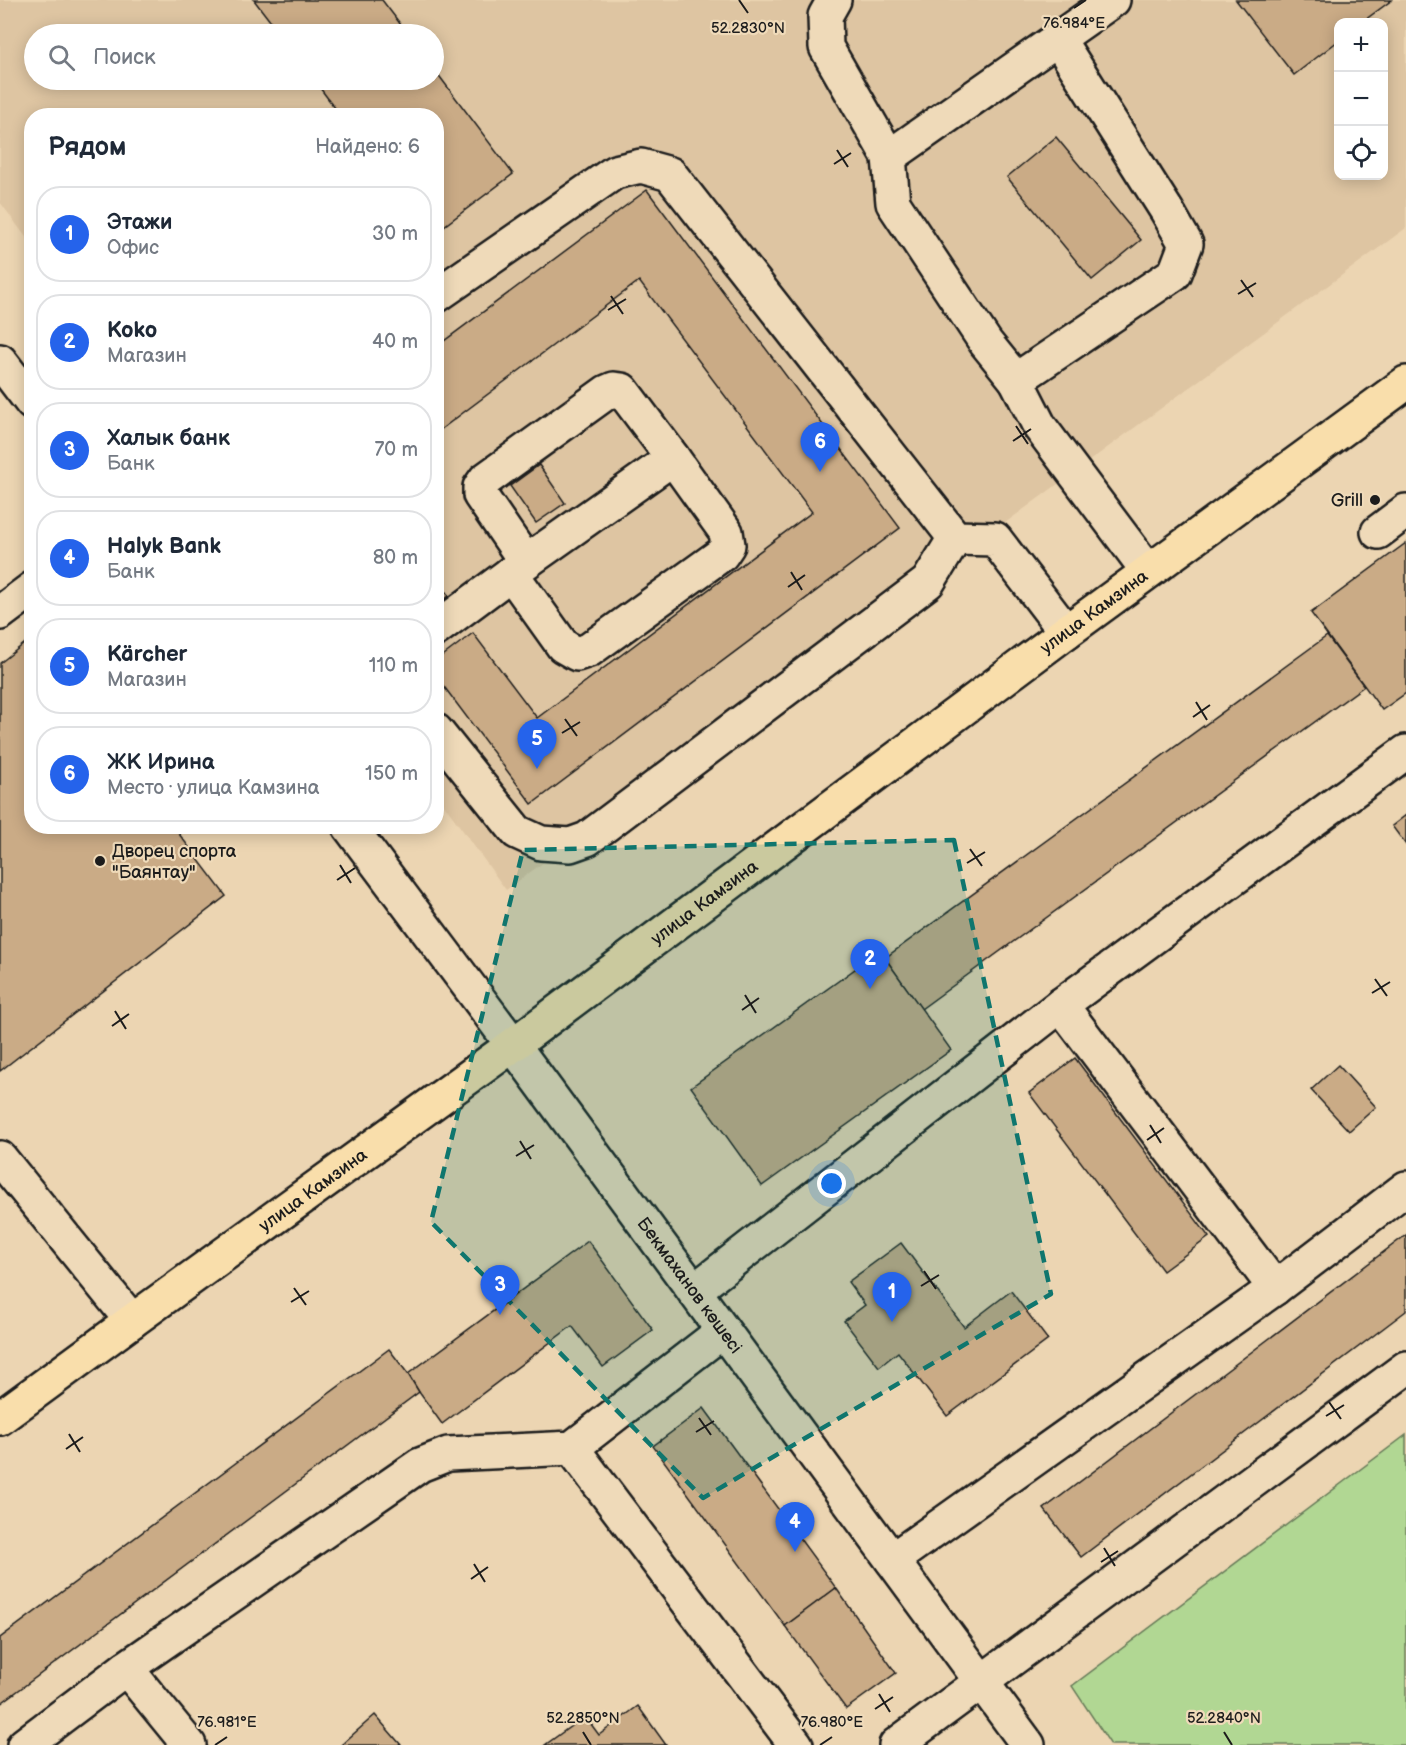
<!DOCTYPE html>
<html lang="ru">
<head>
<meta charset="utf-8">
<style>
  body { margin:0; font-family:"Balsamiq Sans",sans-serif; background:#f2f2f3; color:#1f2937 }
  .controls { position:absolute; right:18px; top:18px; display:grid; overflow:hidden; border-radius:12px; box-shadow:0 3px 15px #0003 }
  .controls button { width:54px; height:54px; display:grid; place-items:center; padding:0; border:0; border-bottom:2px solid #e0e1e3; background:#fff; color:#1f2937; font:30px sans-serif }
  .you { position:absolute; left:832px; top:1184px; width:21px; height:21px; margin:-15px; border:4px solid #fff; border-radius:50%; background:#1a73e8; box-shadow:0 0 0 9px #1a73e833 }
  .badge { display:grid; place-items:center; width:39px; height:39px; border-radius:50%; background:#2563eb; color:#fff; font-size:20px; font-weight:700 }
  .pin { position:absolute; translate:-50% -50px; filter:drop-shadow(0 2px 3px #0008) }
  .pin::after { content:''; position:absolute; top:32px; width:21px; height:18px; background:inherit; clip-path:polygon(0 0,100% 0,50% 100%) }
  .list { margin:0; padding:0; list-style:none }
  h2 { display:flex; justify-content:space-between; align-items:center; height:78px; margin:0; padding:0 24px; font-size:26px }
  h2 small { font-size:20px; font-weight:400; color:#747a83 }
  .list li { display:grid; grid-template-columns:39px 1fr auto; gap:18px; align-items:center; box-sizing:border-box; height:96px; margin:0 12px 12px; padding:0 12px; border:2px solid #e0e1e3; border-radius:24px }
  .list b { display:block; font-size:22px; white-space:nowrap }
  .list p { margin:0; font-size:20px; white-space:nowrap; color:#747a83 }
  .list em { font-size:20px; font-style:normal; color:#747a83 }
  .icon { flex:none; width:33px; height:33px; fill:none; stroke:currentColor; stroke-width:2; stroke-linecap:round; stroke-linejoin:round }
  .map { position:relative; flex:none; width:1406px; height:1745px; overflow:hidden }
  .search { position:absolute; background:#fff; box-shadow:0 3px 15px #0003; left:24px; top:24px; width:420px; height:66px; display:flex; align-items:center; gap:15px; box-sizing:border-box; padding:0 21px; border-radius:33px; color:#747a83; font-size:22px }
  .panel { position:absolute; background:#fff; box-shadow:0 3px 15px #0003; left:24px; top:108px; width:420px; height:726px; border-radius:24px }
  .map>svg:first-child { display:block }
</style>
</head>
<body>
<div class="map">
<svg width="1406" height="1745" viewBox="0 0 1406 1745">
  <rect width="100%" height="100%" fill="#ecd5b2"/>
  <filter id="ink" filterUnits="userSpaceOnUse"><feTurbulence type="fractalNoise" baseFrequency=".0167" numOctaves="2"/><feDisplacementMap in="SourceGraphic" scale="12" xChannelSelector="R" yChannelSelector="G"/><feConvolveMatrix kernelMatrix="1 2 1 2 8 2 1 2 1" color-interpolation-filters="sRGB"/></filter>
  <g filter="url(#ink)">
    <path fill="#dec5a2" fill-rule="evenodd" d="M0,0H1406V228L506,890L437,795L436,116H32L31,244L0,202ZM1338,22H1384V176H1338ZM34,34H434V80H34Z"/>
    <polygon fill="#b1d793" stroke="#667a58" stroke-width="1.5" points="1406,1435 1406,1745 1111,1745 1072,1686"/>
    <g fill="#caab86" stroke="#1c1c1c" stroke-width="1.5">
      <polygon points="254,0 382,0 408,34 280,34"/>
      <polygon points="1236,0 1392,0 1362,22 1338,22 1338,41 1294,75"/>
      <polygon points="434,69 513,174 436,232 436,116 341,116 314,80 434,80"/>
      <polygon points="1056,137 1141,240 1092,280 1007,177"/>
      <polygon points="647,190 900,528 532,804 436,676 436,661 473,633 537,718 812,512 639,281 436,433 436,347"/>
      <polygon points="539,465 565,503 536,523 510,486"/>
      <polygon points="1406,543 1406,693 1382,710 1311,613"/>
      <polygon points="436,580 449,596 436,606"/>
      <polygon points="1327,636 1364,686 921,1009 885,958"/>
      <polygon points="29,640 32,643 32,826 173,826 226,896 0,1071 0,663"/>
      <polygon points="1406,815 1406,845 1392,826"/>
      <polygon points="880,951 951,1050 762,1186 691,1087"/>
      <polygon points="1075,1058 1209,1237 1163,1271 1029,1093"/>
      <polygon points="1338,1065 1376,1107 1349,1131 1311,1090"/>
      <polygon points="1406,1235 1406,1311 1081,1557 1044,1509"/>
      <polygon points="588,1241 653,1330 603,1367 572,1326 442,1424 419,1392 408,1374"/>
      <polygon points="901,1243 964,1327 1011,1291 1048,1340 947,1416 898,1352 879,1367 844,1321 865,1305 848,1282"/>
      <polygon points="389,1349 408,1374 419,1392 0,1704 0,1638"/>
      <polygon points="704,1408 836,1588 785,1626 653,1446"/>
      <polygon points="836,1588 896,1673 846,1709 785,1626"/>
      <polygon points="638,1706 666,1745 545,1745 585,1716 599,1735"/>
      <polygon points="375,1715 401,1745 341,1745"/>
    </g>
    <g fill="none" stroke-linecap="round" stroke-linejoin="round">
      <defs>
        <g id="minor">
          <polyline points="834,0 825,16 826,47 889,157 893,203 986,343 1016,380"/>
          <polyline points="1058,39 1167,211 1186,244 1175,273 1016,380 1040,427 1148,571"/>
          <polyline points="889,157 1113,0"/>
          <polyline points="436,296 615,172 641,166 670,174 955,538 995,539 1066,632"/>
          <polyline points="0,361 32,403"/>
          <polyline points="1378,532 1406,511"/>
          <polyline points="511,573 563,646 577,654 589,650 722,554 728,545 726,532 673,458"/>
          <polyline points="0,613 32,589"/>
          <polyline points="436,629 526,562 673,458 622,390 614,389 607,392 485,480 480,487 480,495 526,562"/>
          <polyline points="436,731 517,832 541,843 570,845 587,839 928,582 955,538"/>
          <path id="s1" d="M349,826L513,1045L1028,1745"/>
          <polyline points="1061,1005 1275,1288"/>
          <polyline points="0,1158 132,1321"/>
          <polyline points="694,1291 1061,1005 1406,752"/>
          <polyline points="572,1448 796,1745"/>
          <polyline points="892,1560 1275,1288 1406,1188"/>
          <polyline points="126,1668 420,1465 448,1454 572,1448 723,1331"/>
          <polyline points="24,1745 126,1668 189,1745"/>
          <polyline points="896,1745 1406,1368"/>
        </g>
        <g id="major">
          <path id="s2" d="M0,1418L132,1321L513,1045L1066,632L1406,383"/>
        </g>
      </defs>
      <use href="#minor" stroke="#1c1c1c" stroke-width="38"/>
      <use href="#major" stroke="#1c1c1c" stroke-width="38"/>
      <use href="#minor" stroke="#efdab9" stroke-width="33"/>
      <use href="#major" stroke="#f9deab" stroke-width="33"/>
    </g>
  </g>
  <path fill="#0f766e" fill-opacity="0.2" stroke="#0f766e" stroke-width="4.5" stroke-dasharray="12 8" stroke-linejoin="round" d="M954,840L1051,1294L703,1498L431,1222L523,850Z"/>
  <path fill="none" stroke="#1c1c1c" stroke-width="2" d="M739,0L748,13M1074,8L1086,0M837,150L848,167M834,164L851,153M1241,280L1253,297M1238,294L1256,283M611,296L623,314M608,310L626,299M1016,426L1028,444M1013,441L1031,429M791,572L802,590M788,587L805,575M1196,702L1207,720M1193,717L1210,705M565,719L577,736M562,733L580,722M970,849L982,866M967,863L985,852M340,865L351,883M337,880L355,868M1375,979L1387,996M1372,993L1390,982M745,995L756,1013M742,1010L759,998M115,1011L126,1029M112,1026L129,1014M1150,1125L1161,1143M1147,1140L1164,1128M520,1141L531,1159M516,1156L534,1145M924,1271L936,1289M921,1286L939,1275M294,1288L306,1305M291,1302L309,1291M1329,1402L1341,1419M1326,1416L1344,1405M699,1418L711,1435M696,1432L714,1421M69,1434L80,1452M66,1449L83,1437M1104,1548L1115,1566M1101,1562L1118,1551M474,1564L485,1582M471,1579L488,1567M879,1694L890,1712M875,1709L893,1697M583,1732L591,1745M1224,1732L1232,1745M215,1745L227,1737M820,1745L832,1737"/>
  <g fill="#1c1c1c" stroke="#efdab9" stroke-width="2">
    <circle cx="1375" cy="500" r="6"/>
    <circle cx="100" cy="861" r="6"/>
  </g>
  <g text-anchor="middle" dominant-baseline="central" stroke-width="4.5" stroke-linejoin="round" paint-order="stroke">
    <g font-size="18" fill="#1c1c1c" stroke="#efdab9" text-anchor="end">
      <text x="1363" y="500">Grill</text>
      <text x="112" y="851" text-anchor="start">Дворец спорта<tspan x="112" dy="21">"Баянтау"</tspan></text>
    </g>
    <g font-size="18" fill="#1c1c1c" stroke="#efdab9">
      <text stroke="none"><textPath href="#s2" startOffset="1359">улица Камзина</textPath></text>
      <text stroke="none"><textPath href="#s2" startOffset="873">улица Камзина</textPath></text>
      <text stroke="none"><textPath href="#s2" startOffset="387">улица Камзина</textPath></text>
      <text stroke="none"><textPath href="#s1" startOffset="572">Бекмаханов көшесі</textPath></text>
    </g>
  </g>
  <g font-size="15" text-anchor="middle" fill="#1c1c1c" stroke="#efdab9" stroke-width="4.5" stroke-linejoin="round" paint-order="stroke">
    <text x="1074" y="28">76.984°E</text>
    <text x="748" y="33">52.2830°N</text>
    <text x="583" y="1723">52.2850°N</text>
    <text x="1224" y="1723">52.2840°N</text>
    <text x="227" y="1727">76.981°E</text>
    <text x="832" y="1727">76.980°E</text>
  </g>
</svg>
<div class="controls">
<button>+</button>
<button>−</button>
<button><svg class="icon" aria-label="locate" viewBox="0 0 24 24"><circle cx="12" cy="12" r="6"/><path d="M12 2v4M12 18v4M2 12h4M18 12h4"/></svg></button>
</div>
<div class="you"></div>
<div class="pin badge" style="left:892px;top:1322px">1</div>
<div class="pin badge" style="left:870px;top:989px">2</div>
<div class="pin badge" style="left:500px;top:1315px">3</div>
<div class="pin badge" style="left:795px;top:1552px">4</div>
<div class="pin badge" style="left:537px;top:769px">5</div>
<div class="pin badge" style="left:820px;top:472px">6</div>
<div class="search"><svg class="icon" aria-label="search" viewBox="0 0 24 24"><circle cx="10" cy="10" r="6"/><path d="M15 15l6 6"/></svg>Поиск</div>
<section class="panel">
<h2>Рядом<small>Найдено: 6</small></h2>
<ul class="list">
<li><span class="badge">1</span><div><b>Этажи</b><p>Офис</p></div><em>30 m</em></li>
<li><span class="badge">2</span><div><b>Koko</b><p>Магазин</p></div><em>40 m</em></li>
<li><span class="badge">3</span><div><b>Халык банк</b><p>Банк</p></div><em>70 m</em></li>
<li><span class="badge">4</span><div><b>Halyk Bank</b><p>Банк</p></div><em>80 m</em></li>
<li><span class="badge">5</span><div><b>Kärcher</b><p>Магазин</p></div><em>110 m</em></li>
<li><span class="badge">6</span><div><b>ЖК Ирина</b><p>Место · улица Камзина</p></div><em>150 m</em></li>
</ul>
</section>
</div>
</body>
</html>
